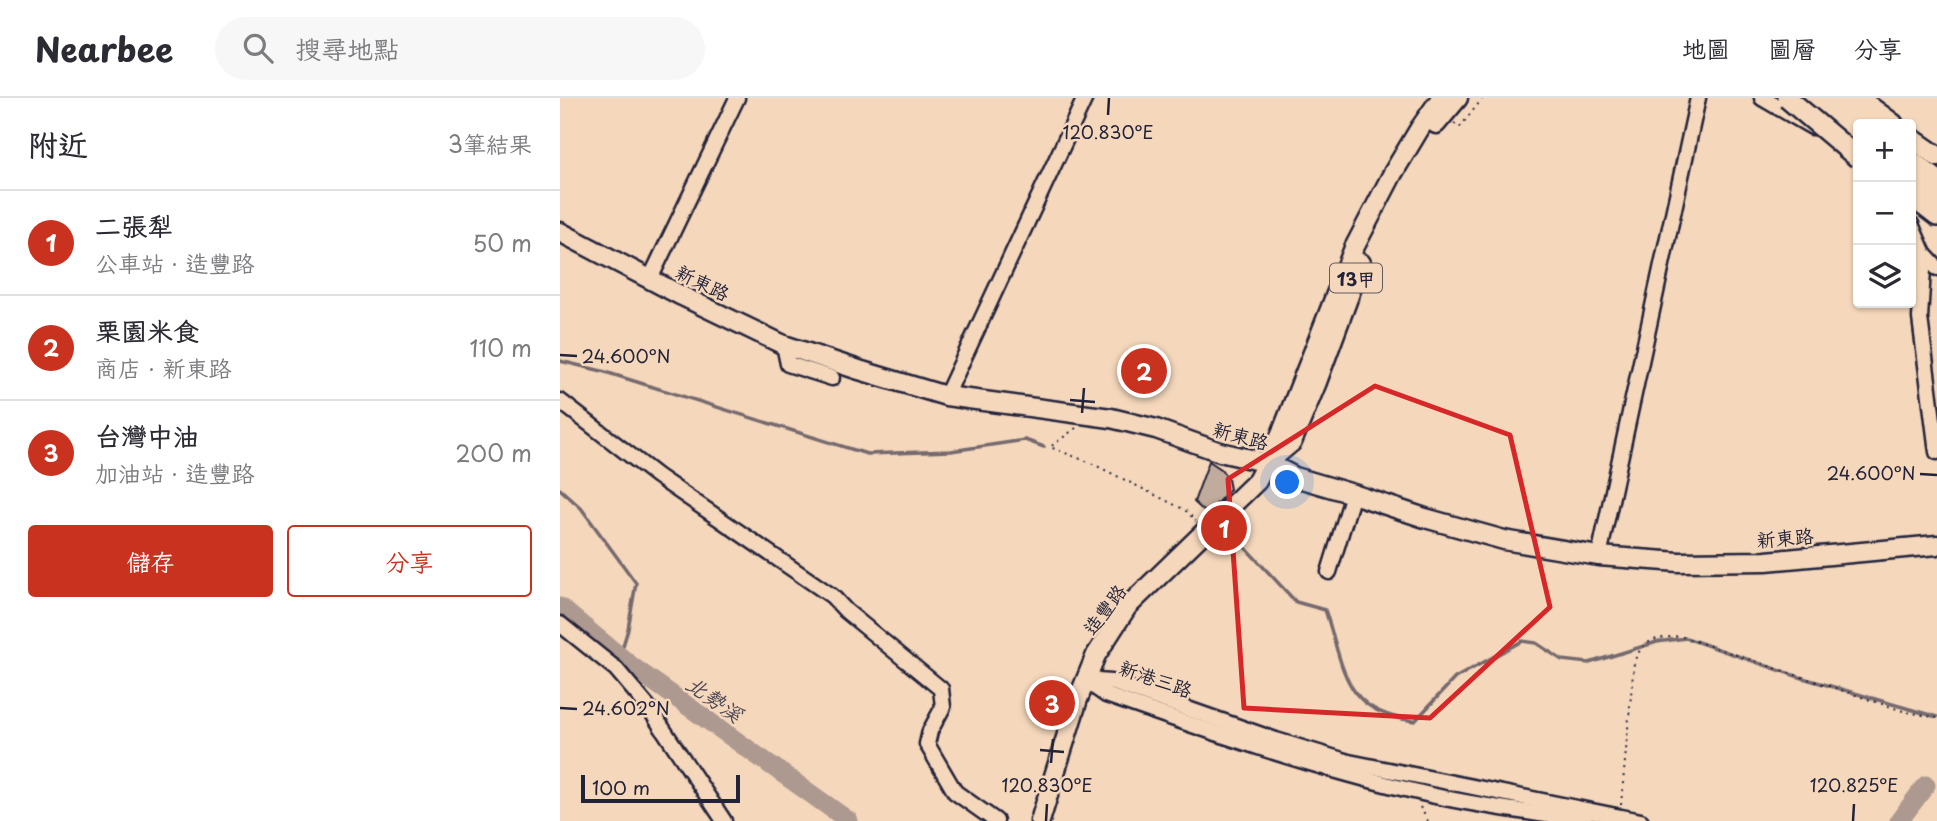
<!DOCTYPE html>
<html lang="zh-TW">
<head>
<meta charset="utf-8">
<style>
  body { margin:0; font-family:"Playpen Sans","LXGW WenKai TC",sans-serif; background:#f7f7f7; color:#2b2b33 }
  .controls { position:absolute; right:21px; top:21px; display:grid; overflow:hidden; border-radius:7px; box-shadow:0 2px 5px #0004 }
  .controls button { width:63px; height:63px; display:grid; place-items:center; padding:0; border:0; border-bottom:2px solid #e1e1e2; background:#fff; color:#2b2b33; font:35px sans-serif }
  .scale { position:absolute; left:21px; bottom:18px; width:159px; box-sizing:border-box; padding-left:7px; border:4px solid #22223b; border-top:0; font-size:19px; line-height:24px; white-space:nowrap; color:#22223b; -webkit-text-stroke:5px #f5d8bc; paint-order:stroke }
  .you { position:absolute; left:728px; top:385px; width:24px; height:24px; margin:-18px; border:5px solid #fff; border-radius:50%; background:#1a73e8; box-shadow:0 0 0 10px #1a73e833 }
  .badge { display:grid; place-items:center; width:46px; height:46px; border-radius:50%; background:#c8321e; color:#fff; font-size:23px; font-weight:700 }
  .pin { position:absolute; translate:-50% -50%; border:4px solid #fff; box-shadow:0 2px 7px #0006 }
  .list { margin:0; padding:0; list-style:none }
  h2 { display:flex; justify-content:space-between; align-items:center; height:91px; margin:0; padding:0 28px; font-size:30px }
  h2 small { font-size:23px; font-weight:400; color:#7c7c81 }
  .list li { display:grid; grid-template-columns:46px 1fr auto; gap:21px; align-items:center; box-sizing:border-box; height:105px; padding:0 28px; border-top:2px solid #e1e1e2 }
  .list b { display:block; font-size:26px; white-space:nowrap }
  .list p { margin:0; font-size:23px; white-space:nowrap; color:#7c7c81 }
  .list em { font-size:23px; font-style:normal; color:#7c7c81 }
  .actions { display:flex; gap:14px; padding:21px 28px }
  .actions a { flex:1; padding:16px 0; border:2px solid #c8321e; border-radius:7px; text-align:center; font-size:24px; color:#c8321e }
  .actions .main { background:#c8321e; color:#fff }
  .icon { flex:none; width:38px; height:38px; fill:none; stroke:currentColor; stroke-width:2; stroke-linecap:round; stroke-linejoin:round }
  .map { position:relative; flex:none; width:1377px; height:723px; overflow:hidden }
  header { display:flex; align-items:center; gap:42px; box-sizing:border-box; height:98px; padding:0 35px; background:#fff; border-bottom:2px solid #e1e1e2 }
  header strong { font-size:33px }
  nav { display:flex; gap:38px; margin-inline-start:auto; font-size:24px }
  .search { width:490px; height:63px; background:#f7f7f7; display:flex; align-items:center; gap:18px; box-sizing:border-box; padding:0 24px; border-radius:38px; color:#7c7c81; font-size:26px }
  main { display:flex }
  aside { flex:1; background:#fff }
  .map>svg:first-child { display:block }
</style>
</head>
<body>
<header>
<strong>Nearbee</strong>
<div class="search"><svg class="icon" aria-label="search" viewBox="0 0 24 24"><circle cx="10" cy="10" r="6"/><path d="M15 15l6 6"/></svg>搜尋地點</div>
<nav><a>地圖</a><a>圖層</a><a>分享</a></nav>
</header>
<main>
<aside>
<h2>附近<small>3筆結果</small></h2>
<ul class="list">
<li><span class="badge">1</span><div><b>二張犁</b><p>公車站 · 造豐路</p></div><em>50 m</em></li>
<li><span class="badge">2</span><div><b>栗園米食</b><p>商店 · 新東路</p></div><em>110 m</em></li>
<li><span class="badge">3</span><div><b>台灣中油</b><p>加油站 · 造豐路</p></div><em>200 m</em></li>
</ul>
<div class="actions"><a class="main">儲存</a><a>分享</a></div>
</aside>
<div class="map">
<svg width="1377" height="723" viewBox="0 0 1377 723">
  <rect width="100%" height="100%" fill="#f5d8bc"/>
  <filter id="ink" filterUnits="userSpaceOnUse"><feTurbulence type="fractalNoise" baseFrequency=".0143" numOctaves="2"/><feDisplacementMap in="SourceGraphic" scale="14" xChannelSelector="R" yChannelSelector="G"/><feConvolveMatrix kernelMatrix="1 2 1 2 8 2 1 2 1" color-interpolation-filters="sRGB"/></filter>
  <g filter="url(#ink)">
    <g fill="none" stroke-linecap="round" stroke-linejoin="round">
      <g stroke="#75696e" stroke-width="3.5">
        <polyline points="0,263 42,273 307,356 391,353 465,342 484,349"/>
        <polyline points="0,391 21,410 76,485 68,531 60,558"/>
        <path d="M681,445L736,504L765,512C785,570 781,614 855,623L895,580L962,543L976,545L1002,562L1029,565L1097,544L1126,540L1236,578L1377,619"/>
      </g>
      <g stroke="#ad9990" stroke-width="19">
        <polyline points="0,509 73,569 289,723"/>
        <polyline points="1339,723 1366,687"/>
      </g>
    </g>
    <polygon fill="#c1ab9c" stroke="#22223b" stroke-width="2" points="649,363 661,371 668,381 670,391 647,416 634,404"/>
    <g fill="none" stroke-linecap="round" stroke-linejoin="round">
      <defs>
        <g id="minor">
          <polyline points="1202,0 1252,29"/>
          <polyline points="1351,126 1364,156 1377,170"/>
          <polyline points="1364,156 1360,220 1377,354"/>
          <polyline points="90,181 177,0"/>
          <polyline points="224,247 228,266 272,280"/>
          <polyline points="386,298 525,0"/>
          <polyline points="0,303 97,378 272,498 286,513 381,591 383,609 370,633 367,646 395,694 436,723"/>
          <polyline points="1039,458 1138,0"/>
          <polyline points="769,474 793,396"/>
          <polyline points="0,526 56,571 89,610 164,723"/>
          <polyline points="524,582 551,584 716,642 789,664 1081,723"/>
          <path d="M526,583L546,597C651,634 754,670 862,695C915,708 971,714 1025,723"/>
        </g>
        <g id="major">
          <polyline points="876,26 898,0"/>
          <polyline points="0,134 122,198 224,247 299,272 386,298 551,320 596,331 660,354 708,365 735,379 793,396 865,420 944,442 1039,458 1119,464 1206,463 1377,447"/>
          <polyline points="713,360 732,344 757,284 801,165"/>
          <polyline points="480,723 518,601 536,557 567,509 697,383 720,339 794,150 833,75 860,30 881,0"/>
        </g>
        <g id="highway">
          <polyline points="1252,0 1298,40"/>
          <polyline points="1273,0 1305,26"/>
          <polyline points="1298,0 1333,26"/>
          <polyline points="1351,40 1377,58"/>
          <polyline points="1351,63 1377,82"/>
          <polyline points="1351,81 1377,99"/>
          <polyline points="1351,98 1377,118"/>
        </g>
      </defs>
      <use href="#minor" stroke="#22223b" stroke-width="19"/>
      <use href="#major" stroke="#22223b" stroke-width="23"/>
      <use href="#highway" stroke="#22223b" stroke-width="24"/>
      <g stroke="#22223b" stroke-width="2" stroke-dasharray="2 5" stroke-linecap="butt">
        <polyline points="894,25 900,29 923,0"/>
        <polyline points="516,330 490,349 531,365 625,412 636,423"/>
        <path d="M1061,707L1074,564C1084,539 1096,541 1120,538L1343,613L1377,620"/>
        <polyline points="860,709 868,723"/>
      </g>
      <use href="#minor" stroke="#f5d8bc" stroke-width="14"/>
      <use href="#major" stroke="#f5d8bc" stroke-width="18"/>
      <use href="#highway" stroke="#f5d8bc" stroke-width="19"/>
      <defs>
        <polyline id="highway-bridge" points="1227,0 1298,60"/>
      </defs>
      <use href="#highway-bridge" stroke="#22223b" stroke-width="24" stroke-linecap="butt"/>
      <use href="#highway-bridge" stroke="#f5d8bc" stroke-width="19"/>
    </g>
  </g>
  <path fill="none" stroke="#d62828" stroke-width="5" stroke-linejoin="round" d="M815,288L950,337L990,509L870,620L684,610L668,381Z"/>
  <path fill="none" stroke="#22223b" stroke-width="2.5" d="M548,17L549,0M0,257L17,258M510,302L535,304M522,315L524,290M1360,376L1377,377M0,610L17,611M480,652L504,654M491,665L493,641M486,723L487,706M1293,723L1294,706"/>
  <g text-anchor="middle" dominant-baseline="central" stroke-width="5" stroke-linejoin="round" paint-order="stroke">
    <rect fill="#f5d8bc" stroke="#615962" stroke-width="2" x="770" y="165.5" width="52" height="29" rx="5"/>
    <g font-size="18" font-weight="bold" fill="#22223b">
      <text x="796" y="180">13甲</text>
    </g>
    <g font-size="19" fill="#22223b" stroke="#f5d8bc">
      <text transform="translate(143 184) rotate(26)">新東路</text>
      <text transform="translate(681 337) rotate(15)">新東路</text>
      <text transform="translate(1225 439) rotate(-5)">新東路</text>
      <text transform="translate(544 511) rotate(-53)">造豐路</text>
      <text transform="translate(596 580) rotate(19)">新港三路</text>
    </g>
    <g font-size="21" font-style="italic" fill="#4c4654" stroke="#f5d8bc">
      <text transform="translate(155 600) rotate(35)">北勢溪</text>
    </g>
  </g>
  <g font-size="18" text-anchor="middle" fill="#22223b" stroke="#f5d8bc" stroke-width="5" stroke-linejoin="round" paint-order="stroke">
    <text x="548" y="41">120.830°E</text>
    <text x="66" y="265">24.600°N</text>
    <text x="1311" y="382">24.600°N</text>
    <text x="66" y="617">24.602°N</text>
    <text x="487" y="694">120.830°E</text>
    <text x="1294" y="694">120.825°E</text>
  </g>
</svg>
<div class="controls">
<button>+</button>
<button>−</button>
<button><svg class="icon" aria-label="layers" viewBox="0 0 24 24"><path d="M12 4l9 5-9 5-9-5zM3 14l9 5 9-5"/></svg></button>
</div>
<div class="scale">100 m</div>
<div class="you"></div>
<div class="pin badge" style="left:664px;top:430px">1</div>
<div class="pin badge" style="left:584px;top:273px">2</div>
<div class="pin badge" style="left:492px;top:605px">3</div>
</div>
</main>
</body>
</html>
